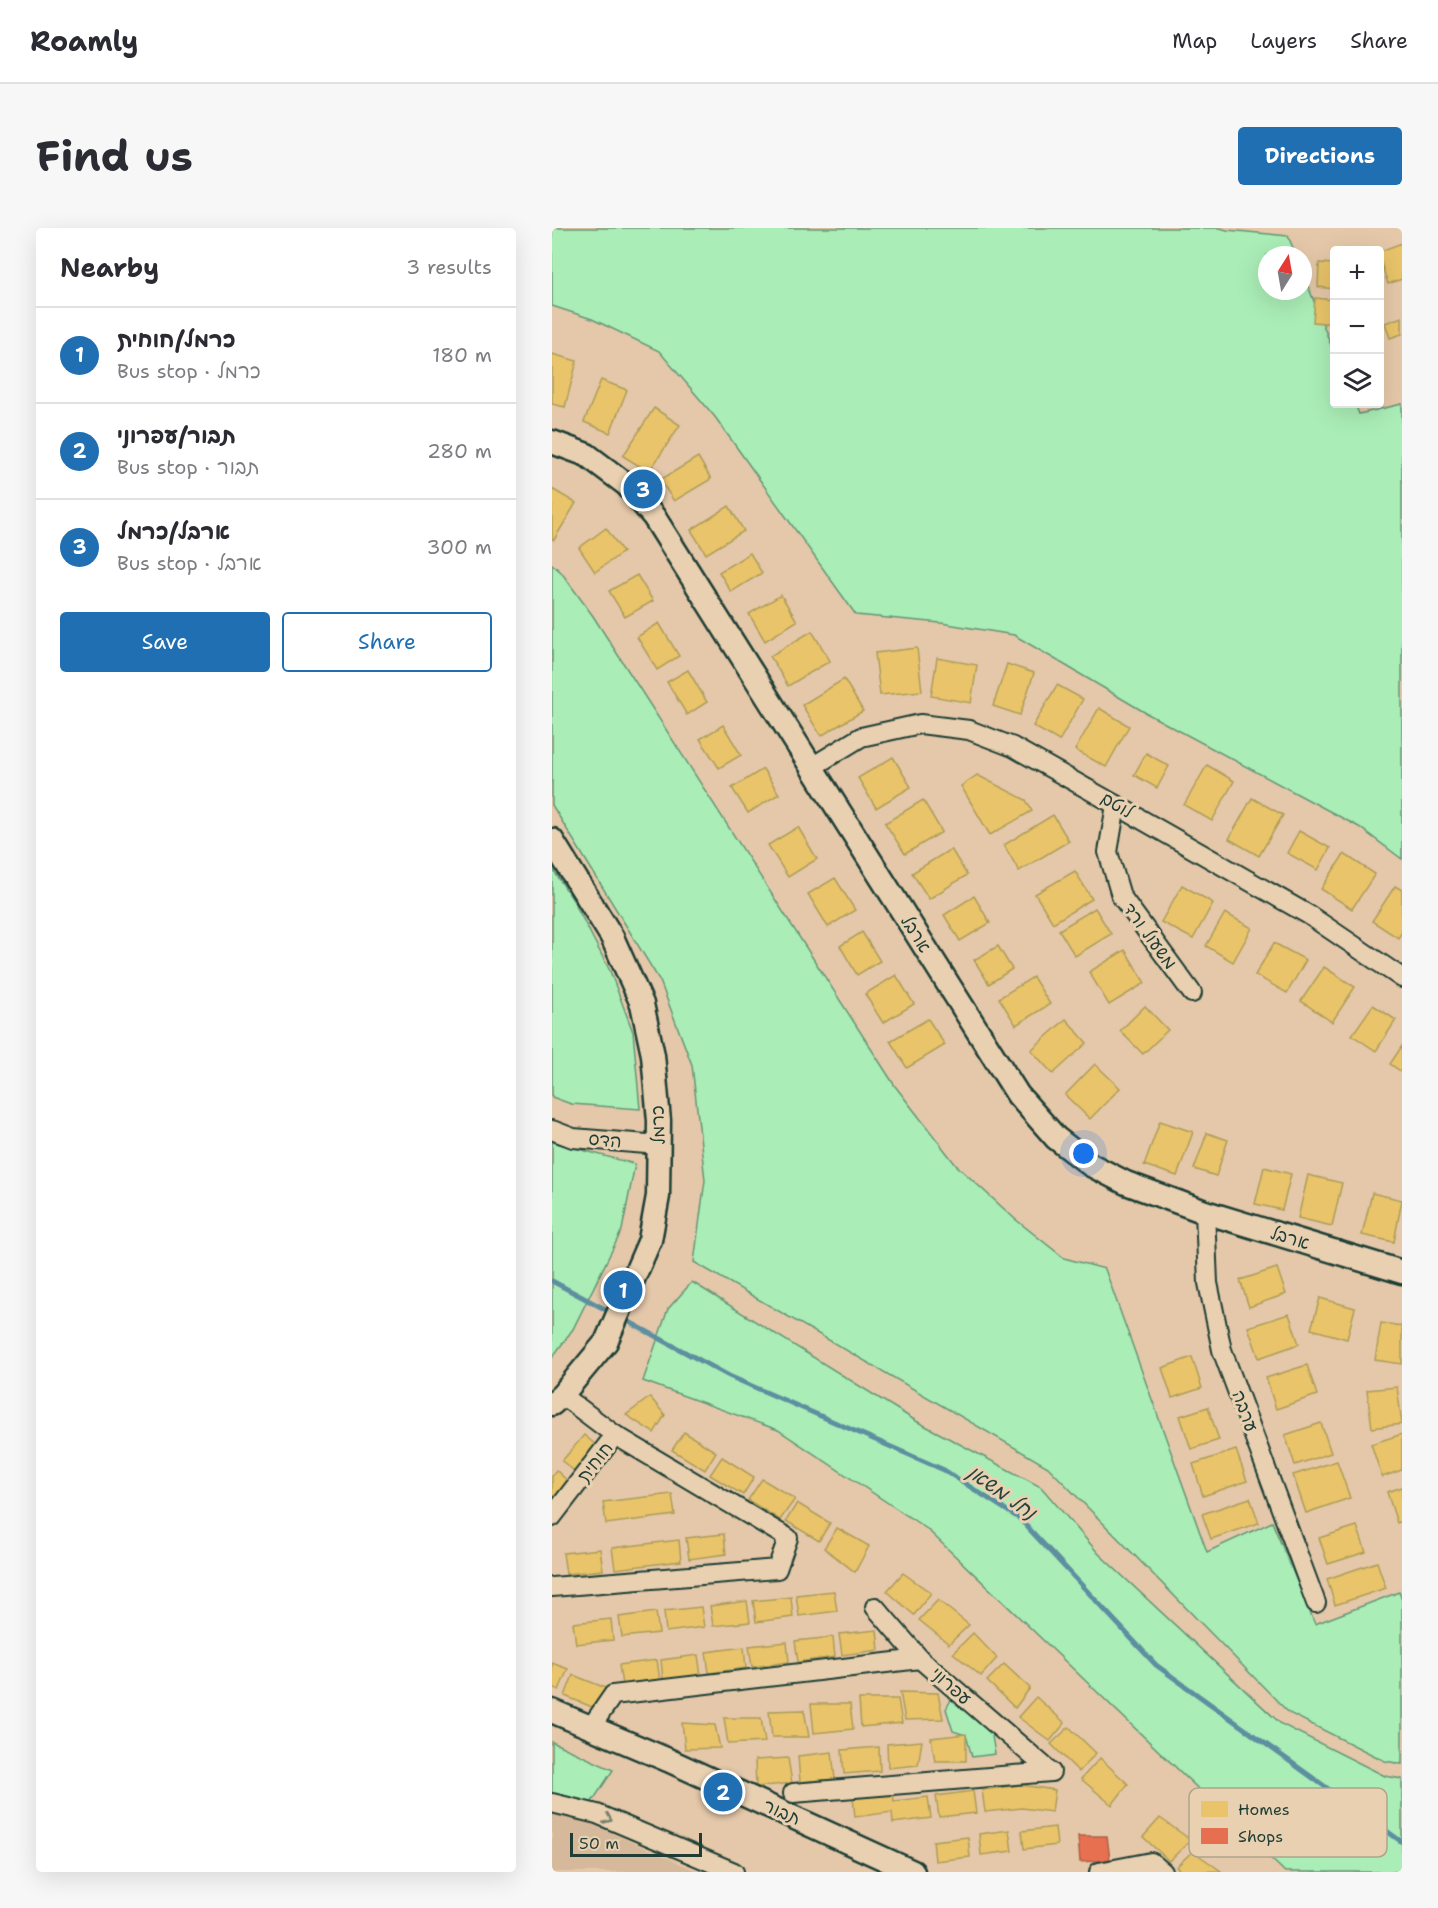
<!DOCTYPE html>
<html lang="en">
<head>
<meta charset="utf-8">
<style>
  body { margin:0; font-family:"Shantell Sans","Playpen Sans Hebrew",sans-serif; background:#f7f7f7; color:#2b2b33 }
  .controls { position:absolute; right:18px; top:18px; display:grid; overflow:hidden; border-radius:6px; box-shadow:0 6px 24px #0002 }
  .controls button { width:54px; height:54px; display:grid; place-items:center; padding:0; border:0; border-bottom:2px solid #e1e1e2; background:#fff; color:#2b2b33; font:30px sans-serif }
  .compass { position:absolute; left:706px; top:18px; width:54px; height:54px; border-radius:50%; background:#fff; box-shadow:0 6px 24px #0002; rotate:11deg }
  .scale { position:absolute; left:18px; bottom:15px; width:132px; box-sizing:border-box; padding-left:6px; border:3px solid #1f3d34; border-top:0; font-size:16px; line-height:21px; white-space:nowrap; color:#1f3d34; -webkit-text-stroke:4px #e9d0b1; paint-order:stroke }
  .you { position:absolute; left:532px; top:926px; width:21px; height:21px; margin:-15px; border:4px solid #fff; border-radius:50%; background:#1a73e8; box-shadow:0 0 0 9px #1a73e833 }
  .badge { display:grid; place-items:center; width:39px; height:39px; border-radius:50%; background:#1f6fb2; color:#fff; font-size:20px; font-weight:700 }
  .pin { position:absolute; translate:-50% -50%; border:3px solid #fff; box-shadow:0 2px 6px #0006 }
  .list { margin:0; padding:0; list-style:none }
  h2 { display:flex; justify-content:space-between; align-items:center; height:78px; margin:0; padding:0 24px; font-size:26px }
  h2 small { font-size:20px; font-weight:400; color:#7c7c81 }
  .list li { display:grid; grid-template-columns:39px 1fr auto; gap:18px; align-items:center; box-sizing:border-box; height:96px; padding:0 24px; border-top:2px solid #e1e1e2 }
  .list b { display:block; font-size:22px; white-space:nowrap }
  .list p { margin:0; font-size:20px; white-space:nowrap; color:#7c7c81 }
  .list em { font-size:20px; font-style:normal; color:#7c7c81 }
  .actions { display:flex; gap:12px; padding:18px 24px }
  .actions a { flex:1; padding:14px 0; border:2px solid #1f6fb2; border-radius:6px; text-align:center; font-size:21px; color:#1f6fb2 }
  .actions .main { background:#1f6fb2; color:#fff }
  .icon { flex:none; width:33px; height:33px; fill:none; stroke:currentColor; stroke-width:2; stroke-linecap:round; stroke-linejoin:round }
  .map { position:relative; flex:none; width:850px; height:1644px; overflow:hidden; border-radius:6px }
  header { display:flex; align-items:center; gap:36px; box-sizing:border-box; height:84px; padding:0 30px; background:#fff; border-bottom:2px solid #e1e1e2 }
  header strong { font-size:28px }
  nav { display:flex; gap:33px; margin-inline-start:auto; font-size:21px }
  .intro { display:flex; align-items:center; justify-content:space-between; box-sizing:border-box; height:144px; padding:0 36px }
  h1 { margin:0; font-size:42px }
  .button { padding:15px 27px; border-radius:6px; background:#1f6fb2; color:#fff; font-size:21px; font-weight:700 }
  main { display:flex; gap:36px; padding:0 36px }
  aside { flex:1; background:#fff; border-radius:6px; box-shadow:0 6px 24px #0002 }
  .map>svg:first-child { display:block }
</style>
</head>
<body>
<header>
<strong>Roamly</strong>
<nav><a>Map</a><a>Layers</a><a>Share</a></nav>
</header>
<div class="intro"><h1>Find us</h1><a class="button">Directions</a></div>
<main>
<aside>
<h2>Nearby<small>3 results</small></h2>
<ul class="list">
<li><span class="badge">1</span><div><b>כרמל/חוחית</b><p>Bus stop · כרמל</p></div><em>180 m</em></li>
<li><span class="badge">2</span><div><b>תבור/עפרוני</b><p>Bus stop · תבור</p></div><em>280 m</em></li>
<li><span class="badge">3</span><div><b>ארבל/כרמל</b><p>Bus stop · ארבל</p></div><em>300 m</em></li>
</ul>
<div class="actions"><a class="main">Save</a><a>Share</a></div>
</aside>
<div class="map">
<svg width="850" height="1644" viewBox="0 0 850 1644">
  <rect width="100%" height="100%" fill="#e5c8a9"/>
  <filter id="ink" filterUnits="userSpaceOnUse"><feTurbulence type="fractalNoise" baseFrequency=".0167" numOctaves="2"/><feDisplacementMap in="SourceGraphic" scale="12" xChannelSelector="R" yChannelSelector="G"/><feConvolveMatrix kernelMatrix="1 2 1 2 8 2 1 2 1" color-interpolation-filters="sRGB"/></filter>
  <g filter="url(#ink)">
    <polygon fill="#d6b89a" points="0,1586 35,1594 147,1644 0,1644"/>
    <g fill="#aaedb7" stroke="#649576" stroke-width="1.5">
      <polygon points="0,0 668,0 675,2 736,8 744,27 715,27 715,63 751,63 751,45 782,125 782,176 803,176 807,186 850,176 850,631 807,599 594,485 462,407 389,395 304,387 163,189 107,123 40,91 0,78"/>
      <polygon points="0,336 9,344 41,388 343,858 404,937 463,991 512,1030 553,1041 655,1324 720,1294 763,1396 847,1364 850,1372 850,1536 833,1533 737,1485 496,1239 142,1034 153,952 140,837 108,753 0,577"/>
      <polygon points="0,640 21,672 58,743 81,804 88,881 19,876 0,869"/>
      <polygon points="0,914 83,936 70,1002 21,1101 0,1130"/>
      <polygon points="140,1054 364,1193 489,1259 547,1326 729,1496 833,1548 850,1551 850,1644 733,1644 375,1301 226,1202 91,1153 116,1081"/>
      <polygon points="401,1468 437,1490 443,1526 420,1529 414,1507 401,1503 394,1481"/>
      <polygon points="0,1514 61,1542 36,1580 0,1584"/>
    </g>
    <g fill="#e9c46a" stroke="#ac9c5a" stroke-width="1.5">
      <polygon points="850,15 850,51 836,56 828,32 828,23"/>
      <polygon points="767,35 782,36 782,61 766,59"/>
      <polygon points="763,70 782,72 782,96 761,94"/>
      <polygon points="850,89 850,106 838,110 833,95"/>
      <polygon points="0,126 25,133 13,179 0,176"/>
      <polygon points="49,152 75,162 58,205 32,194"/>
      <polygon points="102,180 128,197 97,244 71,228"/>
      <polygon points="146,229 159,251 122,273 108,252"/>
      <polygon points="0,261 24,275 2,312 0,311"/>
      <polygon points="177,278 192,303 154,326 139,302"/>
      <polygon points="54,300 71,324 43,344 27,320"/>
      <polygon points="198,325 210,345 179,364 167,344"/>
      <polygon points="85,347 101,373 73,389 57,363"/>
      <polygon points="229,367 245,393 213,413 197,386"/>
      <polygon points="107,395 127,428 105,442 85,409"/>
      <polygon points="260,403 278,433 236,458 218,428"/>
      <polygon points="365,420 370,463 328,467 323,425"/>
      <polygon points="385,430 425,437 419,475 379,468"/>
      <polygon points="455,436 482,445 468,487 441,478"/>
      <polygon points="136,442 155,474 135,487 115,454"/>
      <polygon points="292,451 311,483 269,508 250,477"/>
      <polygon points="505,457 531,471 507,513 481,498"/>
      <polygon points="547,480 577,498 554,539 523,522"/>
      <polygon points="171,497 189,527 167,540 148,511"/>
      <polygon points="594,525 617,538 605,560 582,547"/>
      <polygon points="341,529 359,559 324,580 306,550"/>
      <polygon points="655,537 682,553 660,593 632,577"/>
      <polygon points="211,541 227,566 196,585 180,560"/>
      <polygon points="425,547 474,572 480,583 438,607 409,558"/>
      <polygon points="700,570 731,587 707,628 677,611"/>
      <polygon points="371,572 390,604 353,626 333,595"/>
      <polygon points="501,587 517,613 467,643 452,617"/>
      <polygon points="246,599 265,631 236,649 216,617"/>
      <polygon points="747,603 778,620 766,642 735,625"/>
      <polygon points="399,621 415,647 377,671 360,645"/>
      <polygon points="792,626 823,646 800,681 769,661"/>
      <polygon points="523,643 540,671 501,695 483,666"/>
      <polygon points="283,650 303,682 276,699 256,666"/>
      <polygon points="630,657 661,675 641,711 609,694"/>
      <polygon points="843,658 850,662 850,704 846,710 820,693"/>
      <polygon points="422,668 438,695 408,713 392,687"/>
      <polygon points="543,680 559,706 523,728 507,702"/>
      <polygon points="673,685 700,700 681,734 654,718"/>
      <polygon points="310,704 328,733 305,747 288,718"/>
      <polygon points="722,715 754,732 735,765 703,747"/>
      <polygon points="446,718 460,741 437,756 422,732"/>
      <polygon points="573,722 593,755 557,777 537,744"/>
      <polygon points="772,739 803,759 780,794 749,773"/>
      <polygon points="344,747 362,776 331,795 313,766"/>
      <polygon points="481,749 498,776 464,797 447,770"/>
      <polygon points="821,777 844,792 824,823 800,807"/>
      <polygon points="593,778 616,802 591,826 568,803"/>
      <polygon points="376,791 393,817 355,840 338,813"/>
      <polygon points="514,791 535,815 501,846 479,822"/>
      <polygon points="850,818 850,844 838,836"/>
      <polygon points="543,836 568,860 538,891 513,867"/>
      <polygon points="608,893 641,904 625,948 592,937"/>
      <polygon points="655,905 676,912 664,948 642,941"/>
      <polygon points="712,939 739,946 730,982 703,976"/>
      <polygon points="756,947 790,955 780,998 746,990"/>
      <polygon points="820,965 850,972 842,1014 810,1007"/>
      <polygon points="725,1040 734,1066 697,1079 688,1052"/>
      <polygon points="768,1070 803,1080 795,1111 759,1101"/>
      <polygon points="737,1086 747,1116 707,1130 696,1099"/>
      <polygon points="829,1095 850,1098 850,1136 823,1132"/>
      <polygon points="640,1129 650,1160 620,1170 610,1140"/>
      <polygon points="755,1137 765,1167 724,1181 714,1150"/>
      <polygon points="845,1159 850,1196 820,1200 815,1162"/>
      <polygon points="98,1169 113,1187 102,1205 74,1187"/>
      <polygon points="656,1179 667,1212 639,1221 628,1188"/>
      <polygon points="769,1195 779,1225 743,1237 733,1207"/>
      <polygon points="132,1204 164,1224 153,1242 120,1222"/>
      <polygon points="850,1206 850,1242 830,1249 819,1216"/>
      <polygon points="32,1207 50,1222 28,1248 10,1233"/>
      <polygon points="684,1222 695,1253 651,1268 641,1236"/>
      <polygon points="170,1229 202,1249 191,1267 158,1247"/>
      <polygon points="785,1233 798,1270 754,1285 741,1247"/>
      <polygon points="4,1242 21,1258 0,1282 0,1247"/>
      <polygon points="210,1251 243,1271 228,1292 196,1272"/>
      <polygon points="850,1259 850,1293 845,1295 835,1264"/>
      <polygon points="120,1266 123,1287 54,1296 51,1274"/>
      <polygon points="698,1270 707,1295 659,1311 650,1286"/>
      <polygon points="245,1275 278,1295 267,1313 234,1293"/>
      <polygon points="805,1298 814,1324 776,1336 767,1310"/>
      <polygon points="285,1300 317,1318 303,1344 272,1320"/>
      <polygon points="172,1306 174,1326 137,1331 134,1310"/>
      <polygon points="127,1312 129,1333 63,1341 60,1320"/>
      <polygon points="48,1321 51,1342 14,1346 11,1325"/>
      <polygon points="825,1334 834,1360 783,1377 775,1351"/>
      <polygon points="351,1345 379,1365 362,1387 335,1363"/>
      <polygon points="282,1363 285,1383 247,1388 244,1367"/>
      <polygon points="239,1369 241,1389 204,1394 201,1373"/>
      <polygon points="386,1372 417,1397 397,1416 367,1392"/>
      <polygon points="195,1373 198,1394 161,1398 158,1378"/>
      <polygon points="149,1379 152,1399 114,1404 112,1383"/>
      <polygon points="104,1384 107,1405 70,1409 67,1389"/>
      <polygon points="59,1391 61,1412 24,1416 21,1395"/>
      <polygon points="325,1402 327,1422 290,1427 287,1406"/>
      <polygon points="421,1405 445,1430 429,1448 401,1425"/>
      <polygon points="281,1409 283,1429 246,1434 243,1413"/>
      <polygon points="235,1414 237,1434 200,1439 197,1418"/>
      <polygon points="192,1419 194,1440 157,1445 154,1424"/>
      <polygon points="146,1427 149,1448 111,1452 109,1432"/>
      <polygon points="105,1432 108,1453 70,1457 67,1437"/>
      <polygon points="0,1435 16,1441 7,1462 0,1459"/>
      <polygon points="452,1436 478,1460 463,1480 435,1453"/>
      <polygon points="21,1447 59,1462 50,1483 13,1468"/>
      <polygon points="348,1464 386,1465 391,1491 353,1492"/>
      <polygon points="484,1469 513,1495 498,1513 466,1489"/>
      <polygon points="307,1471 346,1471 350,1495 309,1499"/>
      <polygon points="259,1476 298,1476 301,1501 262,1505"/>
      <polygon points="252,1482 257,1509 220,1509 217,1483"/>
      <polygon points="172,1490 209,1490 213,1514 176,1516"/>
      <polygon points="130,1495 163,1497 168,1520 133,1521"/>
      <polygon points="517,1499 544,1525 527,1544 499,1516"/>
      <polygon points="414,1506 414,1533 383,1533 379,1510"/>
      <polygon points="370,1513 366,1537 336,1540 335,1516"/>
      <polygon points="327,1519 328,1543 292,1546 290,1522"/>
      <polygon points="280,1524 283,1551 248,1554 246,1528"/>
      <polygon points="236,1530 240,1555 204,1559 203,1532"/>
      <polygon points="548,1530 576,1556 560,1577 529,1551"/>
      <polygon points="468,1557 503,1562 500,1584 470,1580 433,1584 430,1562"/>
      <polygon points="421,1563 424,1585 387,1589 384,1568"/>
      <polygon points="341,1566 342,1573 376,1569 379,1590 341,1595 340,1584 303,1589 301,1570"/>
      <polygon points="608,1590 639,1612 617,1633 591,1609"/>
      <polygon points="503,1599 505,1617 472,1621 470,1603"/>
      <polygon points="457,1602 460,1623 429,1627 427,1606"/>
      <polygon points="416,1609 418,1629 383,1633 381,1613"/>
      <polygon points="641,1623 669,1643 630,1644 624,1639"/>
    </g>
    <polygon fill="#e76f51" stroke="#ab6048" stroke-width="1.5" points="526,1608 555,1608 558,1632 528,1634"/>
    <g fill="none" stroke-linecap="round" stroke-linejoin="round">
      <g stroke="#5d8fa0" stroke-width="5">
        <polyline points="0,1053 62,1086"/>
        <polyline points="70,1090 177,1148 392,1242 468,1291 604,1437 850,1614"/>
      </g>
      <defs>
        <g id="minor">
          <polyline points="260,539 309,509 368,496 417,502 461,519 564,577 757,687 850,750"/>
          <polyline points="564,577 556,624 569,668 640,765"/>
          <polyline points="0,902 21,910 107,917"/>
          <polyline points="653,984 656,1055 670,1122 764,1375"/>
          <polyline points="0,1289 63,1207"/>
          <polyline points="0,1359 225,1341 236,1310 63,1207 10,1167"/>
          <polyline points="323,1379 368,1431"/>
          <polyline points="39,1499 61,1467 368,1431 499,1544 241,1565"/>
          <polyline points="0,1575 45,1586 182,1644"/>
          <polyline points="547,1644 599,1634 611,1644"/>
        </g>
        <g id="tertiary">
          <polyline points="0,214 35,227 75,257 102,289 466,867 504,910 539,937 574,955 653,984 850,1044"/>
          <polyline points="0,612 60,709 90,776 101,827 107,893 106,968 98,1012 54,1114 10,1167 0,1176"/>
          <polyline points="0,1483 116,1532 361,1644"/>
        </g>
      </defs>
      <use href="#minor" stroke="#1f3d34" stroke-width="22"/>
      <use href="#tertiary" stroke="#1f3d34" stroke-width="27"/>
      <use href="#minor" stroke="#e9d0b1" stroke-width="18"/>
      <use href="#tertiary" stroke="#e9d0b1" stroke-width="22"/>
    </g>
    <defs><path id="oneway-chevron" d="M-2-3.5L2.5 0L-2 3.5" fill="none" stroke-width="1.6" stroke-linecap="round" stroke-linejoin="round" transform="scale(1.5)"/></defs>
    <use stroke="#7a7f6c" href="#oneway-chevron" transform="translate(56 1591) rotate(23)"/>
  </g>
  <g text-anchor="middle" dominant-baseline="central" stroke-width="6" stroke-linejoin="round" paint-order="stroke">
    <g font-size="18" fill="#1f3d34" stroke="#e9d0b1">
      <text transform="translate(565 577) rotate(30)">לוטם</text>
      <text transform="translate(364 706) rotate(58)">ארבל</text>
      <text transform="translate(598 708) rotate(54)">משעול ורד</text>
      <text transform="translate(106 897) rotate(-92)">כרמל</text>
      <text transform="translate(53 912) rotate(5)">הדס</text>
      <text transform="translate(738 1010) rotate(17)">ארבל</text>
      <text transform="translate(693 1183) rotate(70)">ערבה</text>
      <text transform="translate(43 1234) rotate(-52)">חוחית</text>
      <text transform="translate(399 1458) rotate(41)">עפרוני</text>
      <text transform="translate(230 1584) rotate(24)">תבור</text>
    </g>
    <g font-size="20" font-style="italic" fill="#24443d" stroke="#e9d0b1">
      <text transform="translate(450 1264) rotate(35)">נחל משאן</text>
    </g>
  </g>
  <rect x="637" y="1560" width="198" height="69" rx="9" fill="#e9d0b1" stroke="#aca48c" stroke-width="1.5"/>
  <rect x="649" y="1573" width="27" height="16" fill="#e9c46a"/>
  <rect x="649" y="1600" width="27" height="16" fill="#e76f51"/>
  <g font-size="16" fill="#1f3d34">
    <text x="686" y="1587">Homes</text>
    <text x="686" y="1614">Shops</text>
  </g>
</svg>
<div class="controls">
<button>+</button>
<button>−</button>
<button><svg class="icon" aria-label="layers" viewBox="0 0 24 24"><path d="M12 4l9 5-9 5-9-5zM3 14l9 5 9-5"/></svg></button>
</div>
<svg class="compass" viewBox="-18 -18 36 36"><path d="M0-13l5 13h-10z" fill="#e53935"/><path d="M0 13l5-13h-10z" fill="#7c7c81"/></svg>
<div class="scale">50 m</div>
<div class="you"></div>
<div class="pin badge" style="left:71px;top:1062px">1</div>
<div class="pin badge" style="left:171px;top:1564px">2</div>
<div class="pin badge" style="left:91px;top:261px">3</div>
</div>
</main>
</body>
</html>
